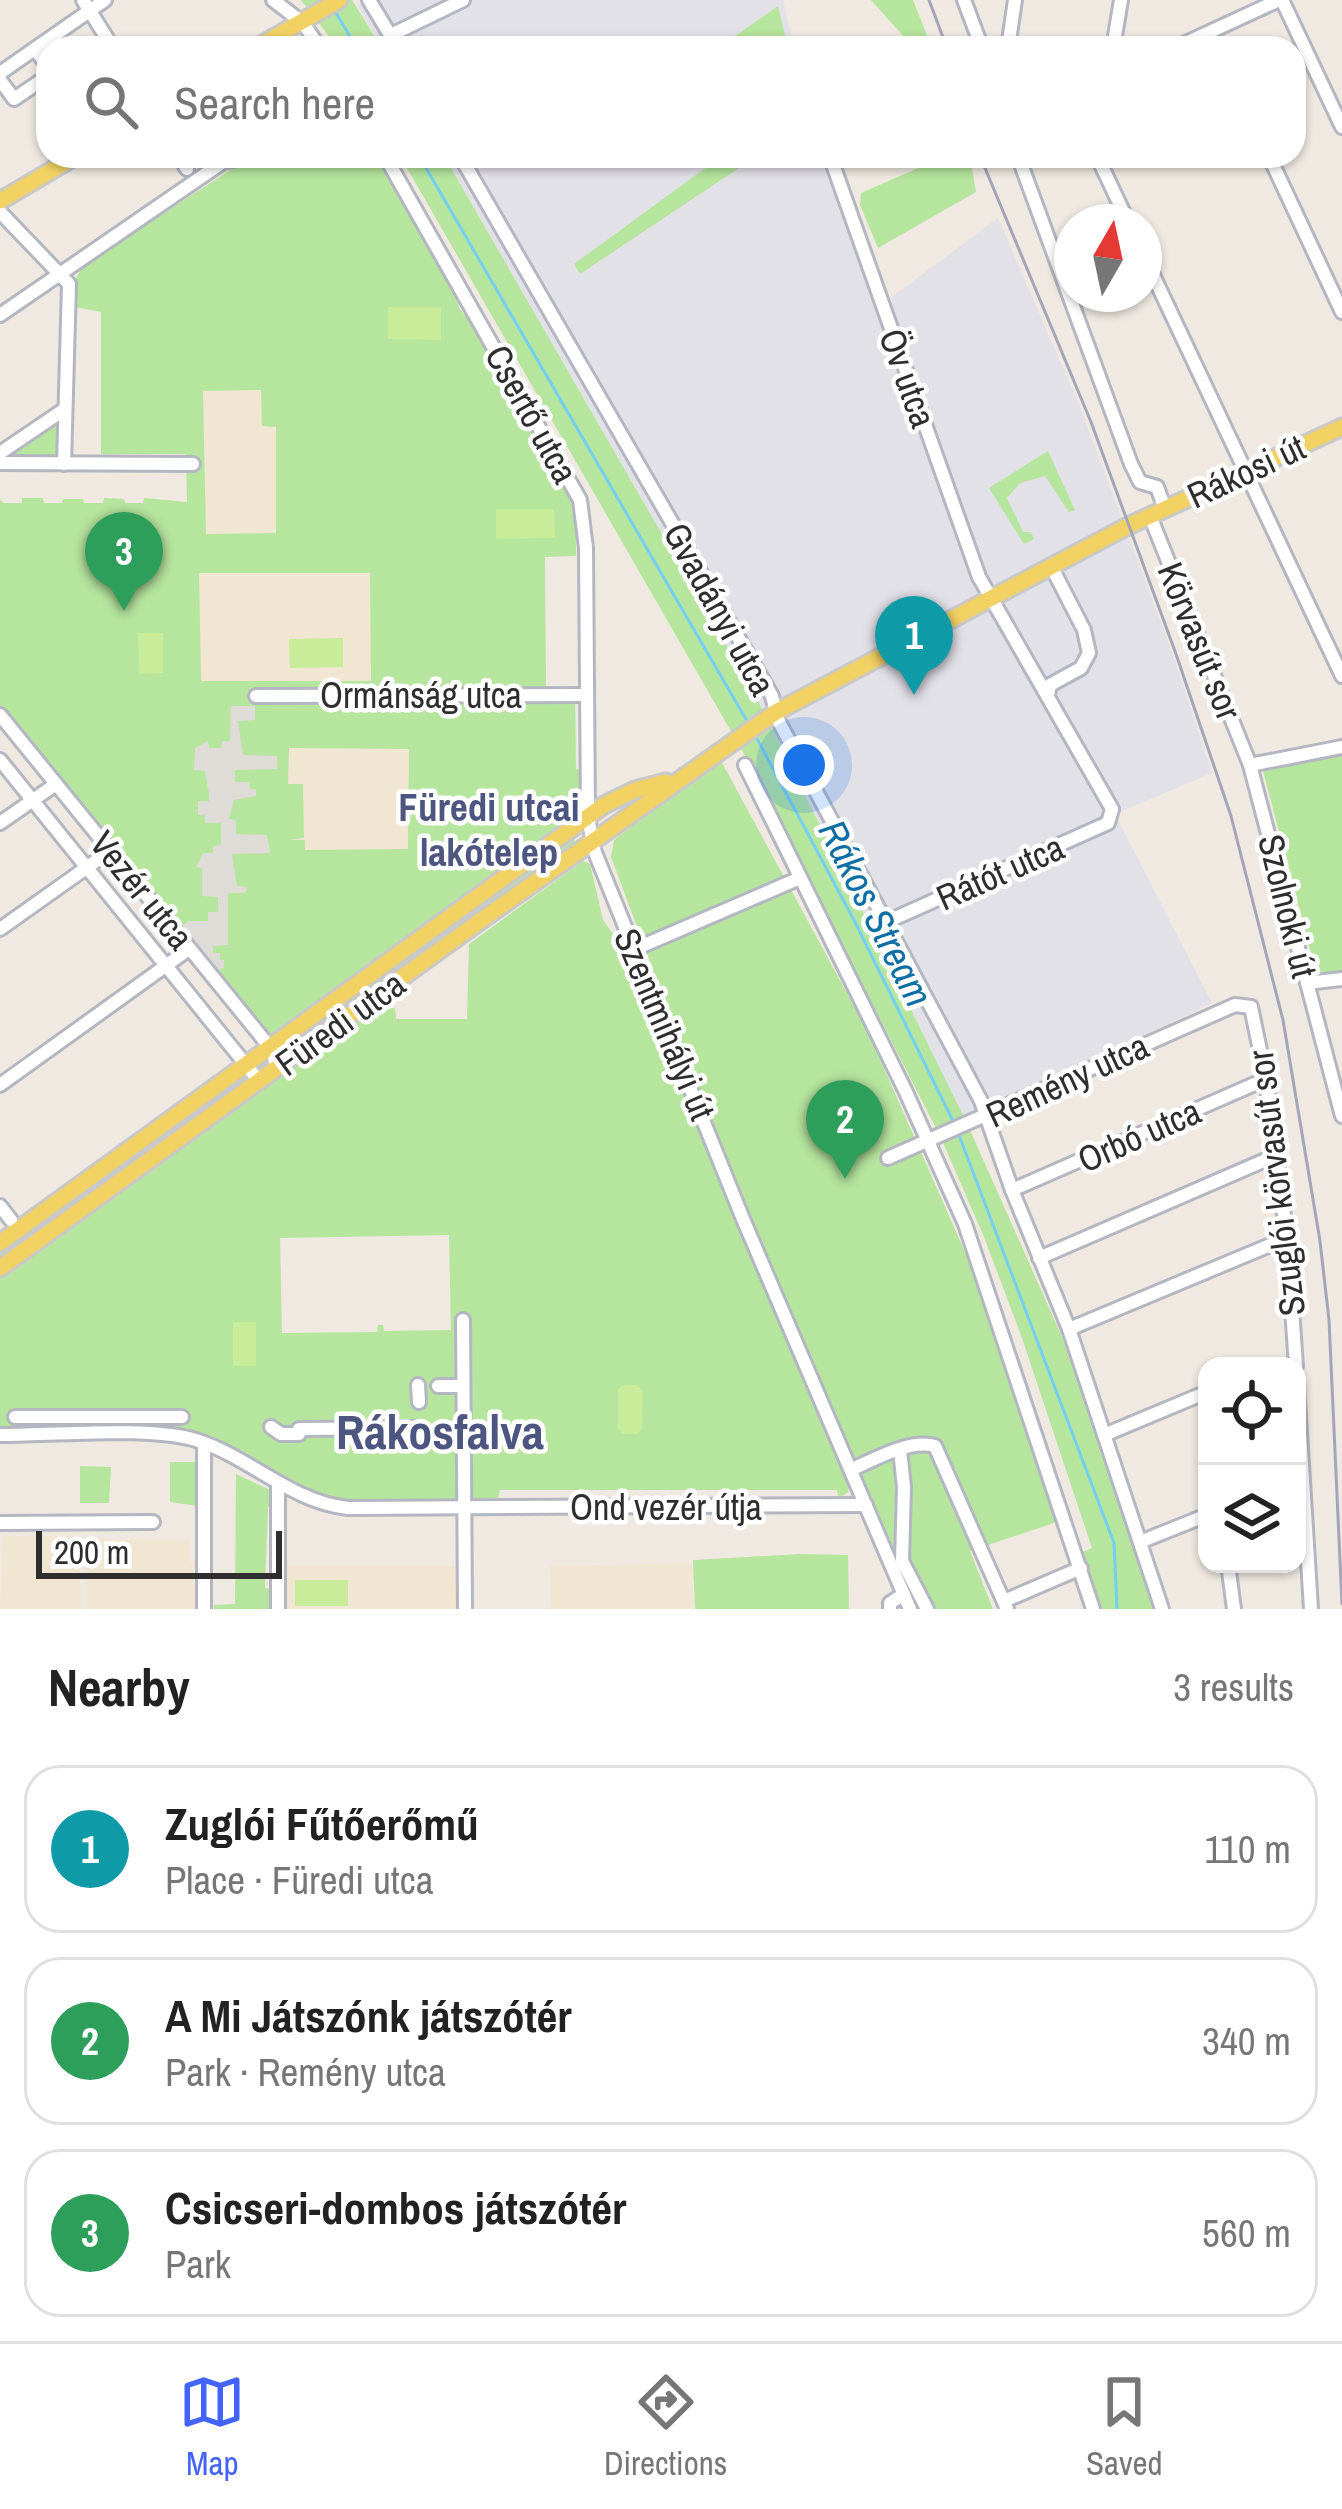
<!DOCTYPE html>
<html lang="en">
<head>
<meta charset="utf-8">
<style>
  body { margin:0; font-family:"Archivo Narrow",sans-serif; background:#f2f2f2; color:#222 }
  .controls { position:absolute; right:36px; bottom:36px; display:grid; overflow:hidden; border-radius:24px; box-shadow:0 3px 9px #0004 }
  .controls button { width:108px; height:108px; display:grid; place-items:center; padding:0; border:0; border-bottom:3px solid #e0e0e0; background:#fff; color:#222; font:60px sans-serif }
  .compass { position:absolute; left:1054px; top:204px; width:108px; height:108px; border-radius:50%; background:#fff; box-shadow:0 3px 9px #0004; rotate:9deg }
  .scale { position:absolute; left:36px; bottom:30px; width:246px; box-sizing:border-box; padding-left:12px; border:6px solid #2e2e2e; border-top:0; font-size:33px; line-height:42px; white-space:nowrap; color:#2e2e2e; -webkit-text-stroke:9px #fff; paint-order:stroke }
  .you { position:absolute; left:804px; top:765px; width:42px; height:42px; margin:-30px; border:9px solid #fff; border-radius:50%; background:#1a73e8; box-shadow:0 0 0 18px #1a73e833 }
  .badge { display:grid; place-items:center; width:78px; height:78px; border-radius:50%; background:#4264fb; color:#fff; font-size:39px; font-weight:700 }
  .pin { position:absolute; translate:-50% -99px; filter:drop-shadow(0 3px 6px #0008) }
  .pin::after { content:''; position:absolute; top:63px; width:42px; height:36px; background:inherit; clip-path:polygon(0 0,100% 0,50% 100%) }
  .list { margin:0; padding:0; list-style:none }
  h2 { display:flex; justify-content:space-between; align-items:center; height:156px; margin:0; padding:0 48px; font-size:51px }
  h2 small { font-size:39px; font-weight:400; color:#767676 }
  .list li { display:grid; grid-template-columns:78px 1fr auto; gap:36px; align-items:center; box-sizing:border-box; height:168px; margin:0 24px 24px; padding:0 24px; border:3px solid #e0e0e0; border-radius:36px }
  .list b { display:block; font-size:45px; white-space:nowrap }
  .list p { margin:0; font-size:39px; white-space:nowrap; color:#767676 }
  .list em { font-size:39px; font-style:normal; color:#767676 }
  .icon { flex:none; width:66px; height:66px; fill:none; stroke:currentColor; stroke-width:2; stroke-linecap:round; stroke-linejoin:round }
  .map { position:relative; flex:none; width:1342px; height:1609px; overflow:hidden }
  .search { position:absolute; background:#fff; box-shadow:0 3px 9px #0004; left:36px; right:36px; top:36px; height:132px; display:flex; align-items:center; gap:30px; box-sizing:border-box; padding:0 42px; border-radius:36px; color:#767676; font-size:45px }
  .sheet { height:732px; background:#fff }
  nav { display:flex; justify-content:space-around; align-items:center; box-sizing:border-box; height:168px; border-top:3px solid #e0e0e0; background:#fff; font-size:33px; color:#767676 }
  nav a { display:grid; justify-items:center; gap:6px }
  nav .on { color:#4264fb }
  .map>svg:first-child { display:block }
</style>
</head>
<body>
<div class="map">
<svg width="1342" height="1609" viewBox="0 0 1342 1609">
  <rect width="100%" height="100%" fill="#efe9e1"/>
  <g fill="#e3e1e8">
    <polygon points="368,0 783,0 794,48 382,48 357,5"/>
    <polygon points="444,156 822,156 877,308 998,218 1080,407 1173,655 1212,773 1115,814 1212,1003 965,1119 761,706"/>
  </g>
  <g fill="#f0e6d1">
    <polygon points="294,389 296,533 205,534 203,391"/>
    <polygon points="198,573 370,573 371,681 200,681"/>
    <polygon points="288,748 410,749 408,849 305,850 288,840"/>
    <polygon points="3,1536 80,1536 80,1609 0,1609"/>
    <polygon points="85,1539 189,1540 189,1561 194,1562 194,1609 86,1609"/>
    <polygon points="692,1563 693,1609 551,1609 550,1566"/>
    <rect x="286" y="1566" width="174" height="43"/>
  </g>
  <g fill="#b6e59e" fill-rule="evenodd">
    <polygon points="301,0 352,0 382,48 338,48"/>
    <polygon points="871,0 913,0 932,48 914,48"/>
    <polygon points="778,6 788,48 718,48"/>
    <polygon points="400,156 444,156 761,706 965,1119 1062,1337 1149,1571 1160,1609 1098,1609 1083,1552 1092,1548 1022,1338 984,1237 941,1138 747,759"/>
    <polygon points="722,156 757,156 580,274 574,264"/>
    <polygon points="946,156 970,156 976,192 878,248 860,205 861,193"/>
    <path d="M244,161L380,165L453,287L459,308L486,342L565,480L576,517V556L545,557L546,687L575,688L576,769L580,770L583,804L577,813L272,1040L0,705V499L3,503H22V498H43L44,503H62L63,499H83L84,503H103L104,498L124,499L125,503H143L144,498L187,502L186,454H101V312L75,307V280L83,266ZM261,390L262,426L276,427V533L206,534L203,391ZM199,573H370L371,681H201ZM289,748L409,749L408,849L305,850V840H289L304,838L303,784H288Z"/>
    <polygon points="61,417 60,457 4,457"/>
    <polygon points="1048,451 1075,510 1069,512 1045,476 1020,483 1007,498 1023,532 1031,532 1034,539 1024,544 989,488"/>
    <polygon points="1342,754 1342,972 1317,976 1263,771"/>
    <polygon points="720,759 867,1030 976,1277 1060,1521 970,1551 993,1609 920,1609 711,1125 611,857 614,840"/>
    <polygon points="574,832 575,847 0,1262 0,1247"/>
    <path d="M583,861L590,864L603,920L625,951L850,1481L848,1492L839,1498L837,1490H500L497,1501L344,1502L315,1496L235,1452L180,1429L0,1428V1272L365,1009L395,1008L396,1019H467L469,944ZM449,1235L451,1330L384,1331L383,1325H378L377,1332L282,1333L280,1238Z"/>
    <polygon points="170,1462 199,1462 198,1506 170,1502"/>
    <polygon points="80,1466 111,1467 109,1503 80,1503"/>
    <polygon points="236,1474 272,1491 275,1506 268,1507 265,1588 276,1589 274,1609 214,1609 214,1605 235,1604"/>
    <polygon points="801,1554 848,1555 849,1609 695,1609 693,1560"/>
  </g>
  <g fill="#c9ec9a">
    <polygon points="388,307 441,307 441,340 388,339"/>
    <polygon points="496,509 554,509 555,538 496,539"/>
    <polygon points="138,633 163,633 163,673 139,674"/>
    <polygon points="343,638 343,667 290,668 289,639"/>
    <rect x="233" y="1322" width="23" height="44"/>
    <polygon points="622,1385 637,1385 643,1390 642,1429 638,1434 623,1434 618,1429 618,1390"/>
    <rect x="295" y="1580" width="53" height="26"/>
  </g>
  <polygon fill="#dfdcd8" points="231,706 255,706 255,720 238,721 243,755 277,756 277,769 235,770 235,782 249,782 250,789 256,789 256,796 234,800 229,819 236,820 236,834 267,835 270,853 232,854 237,886 248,887 245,893 228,893 228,945 213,946 213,953 220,953 220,960 224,960 224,968 218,970 182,926 189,921 208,921 208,912 218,912 218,897 202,896 202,868 196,867 203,853 213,853 213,846 221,845 221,823 205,823 205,815 198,815 198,801 209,801 209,794 205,771 194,770 195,748 208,741 209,748 221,748 222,741 230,741"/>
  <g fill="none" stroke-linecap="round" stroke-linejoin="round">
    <g stroke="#75cff0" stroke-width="3">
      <polyline points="333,8 357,48"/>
      <polyline points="419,156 747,721"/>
      <polyline points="755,735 855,922 953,1121"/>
      <polyline points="957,1130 1114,1543 1117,1609"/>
    </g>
    <defs>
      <g id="minor">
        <polyline points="83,0 113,48"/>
        <polyline points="273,0 303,23 320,48"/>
        <polyline points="369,0 398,48"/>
        <polyline points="964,0 982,48"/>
        <polyline points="1282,0 1342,127"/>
        <polyline points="391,35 463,0"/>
        <polyline points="1008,48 1015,0"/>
        <polyline points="1113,48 1121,0"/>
        <polyline points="1175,48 1279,0"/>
        <polyline points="35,49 48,67"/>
        <polyline points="0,73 105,0"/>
        <polyline points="0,80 14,99 48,76"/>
        <polyline points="179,156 187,169"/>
        <polyline points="385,156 580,500 586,548 588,817 594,850 743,1219 910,1609"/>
        <polyline points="460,156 772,696 778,720 981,1101 1012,1190 1069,1329 1162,1609"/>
        <polyline points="830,156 979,577 1112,809 1108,823 1099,827 884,923"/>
        <polyline points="1018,156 1131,464 1140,482 1157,487 1165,509"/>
        <polyline points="1097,156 1128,222"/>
        <polyline points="1269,156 1342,312"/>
        <polyline points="0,212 69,284 64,464"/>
        <polyline points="1144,256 1342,676"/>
        <polyline points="0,315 223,162 244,158 377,156"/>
        <polyline points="0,453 65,409"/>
        <polyline points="0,463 193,464"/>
        <polyline points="1150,516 1250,765 1342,1116"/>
        <polyline points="1048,695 1050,685 1081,668 1089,653 1084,630 1051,566"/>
        <polyline points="256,696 586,695"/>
        <polyline points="0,715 273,1051 276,1068"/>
        <polyline points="0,760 259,1081"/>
        <polyline points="745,765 905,1090 965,1224 1093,1609"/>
        <polyline points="1250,765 1342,747"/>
        <polyline points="0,823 56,784"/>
        <polyline points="0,929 110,851"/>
        <polyline points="635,949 800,878"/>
        <polyline points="1307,983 1342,979"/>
        <polyline points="0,1085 189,949"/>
        <polyline points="888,1158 1235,1005 1251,1007 1266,1079 1287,1238 1296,1366"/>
        <polyline points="1012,1190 1266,1079"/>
        <polyline points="0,1206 11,1220"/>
        <polyline points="1039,1258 1277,1155"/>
        <polyline points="463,1320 465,1609"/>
        <polyline points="1069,1329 1287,1238"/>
        <polyline points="1297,1384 1311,1609"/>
        <polyline points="418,1385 419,1402"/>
        <polyline points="438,1386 463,1386"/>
        <polyline points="15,1417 182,1417"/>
        <polyline points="271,1427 281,1434 299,1434 299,1429 417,1428 417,1441 464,1442"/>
        <path d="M0,1435C52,1435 150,1426 196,1440C250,1457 291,1502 348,1508L866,1505"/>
        <polyline points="1104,1435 1207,1392"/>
        <polyline points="900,1450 904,1487 902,1561 927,1609"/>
        <path d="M852,1469C876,1459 909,1439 935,1446L1007,1609"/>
        <polyline points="0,1523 153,1522"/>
        <polyline points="1140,1542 1207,1515"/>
        <polyline points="1228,1564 1234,1609"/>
        <polyline points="1004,1601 1081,1568"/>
        <polyline points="204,1609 204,1443"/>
        <polyline points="278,1609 278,1483"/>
        <polyline points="890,1609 890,1603 904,1594"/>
      </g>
      <g id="major">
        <polyline points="256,48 339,0"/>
        <polyline points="0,201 76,156"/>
        <polyline points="0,1243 604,805 635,790 666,782"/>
        <polyline points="0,1268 480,921 776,712 1126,527 1342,427"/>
      </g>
    </defs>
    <use href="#minor" stroke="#b4b7c1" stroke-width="18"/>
    <use href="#major" stroke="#c9c9c9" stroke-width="21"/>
    <use href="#minor" stroke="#fff" stroke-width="12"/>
    <use href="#major" stroke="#f2d163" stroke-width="15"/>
    <g stroke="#a3a6b8" stroke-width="3">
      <polyline points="929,0 947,48"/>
      <polyline points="980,156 1091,422 1176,654 1231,816 1283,1020 1320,1241 1329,1320 1342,1604"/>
    </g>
  </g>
  <g text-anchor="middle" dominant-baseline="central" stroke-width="9" stroke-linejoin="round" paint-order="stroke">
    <g font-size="36" fill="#2e2e2e" stroke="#fff">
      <text transform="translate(908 378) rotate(70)">Öv utca</text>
      <text transform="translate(532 414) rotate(61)">Csertő utca</text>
      <text transform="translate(1246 471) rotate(-25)">Rákosi út</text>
      <text transform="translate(720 609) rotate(61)">Gvadányi utca</text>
      <text transform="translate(1200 641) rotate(68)">Körvasút sor</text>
      <text x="421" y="695">Ormánság utca</text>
      <text transform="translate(1000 872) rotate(-24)">Rátót utca</text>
      <text transform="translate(142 890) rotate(51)">Vezér utca</text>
      <text transform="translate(1288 906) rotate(76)">Szolnoki út</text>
      <text transform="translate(340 1023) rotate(-36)">Füredi utca</text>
      <text transform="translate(665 1024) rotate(67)">Szentmihályi út</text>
      <text transform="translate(1067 1080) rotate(-25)">Remény utca</text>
      <text transform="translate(1139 1135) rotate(-24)">Orbó utca</text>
      <text transform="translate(1276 1183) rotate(-97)">Szuglói körvasút sor</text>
      <text x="666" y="1507">Ond vezér útja</text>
    </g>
    <g font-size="39" font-weight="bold" fill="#4d5680" stroke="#fff">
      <text x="489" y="807">Füredi utcai<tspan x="489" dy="45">lakótelep</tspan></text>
    </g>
    <g font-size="39" font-style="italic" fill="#0d6fa3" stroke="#fff">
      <text transform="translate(876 913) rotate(63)">Rákos Stream</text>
    </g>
    <g font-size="48" font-weight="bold" fill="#4d5680" stroke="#fff">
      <text x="440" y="1431">Rákosfalva</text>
    </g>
  </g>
</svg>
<div class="controls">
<button><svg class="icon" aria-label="locate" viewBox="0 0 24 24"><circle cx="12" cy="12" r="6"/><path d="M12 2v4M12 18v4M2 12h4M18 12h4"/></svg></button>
<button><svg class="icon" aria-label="layers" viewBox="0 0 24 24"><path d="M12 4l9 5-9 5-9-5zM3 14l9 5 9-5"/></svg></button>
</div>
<svg class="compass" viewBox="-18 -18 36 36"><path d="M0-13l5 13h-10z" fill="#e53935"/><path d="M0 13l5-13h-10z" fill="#767676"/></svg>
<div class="scale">200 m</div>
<div class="you"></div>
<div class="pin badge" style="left:914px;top:695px;background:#0f9aa8">1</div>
<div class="pin badge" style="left:845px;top:1179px;background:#2e9e5b">2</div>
<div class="pin badge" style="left:124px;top:611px;background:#2e9e5b">3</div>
<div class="search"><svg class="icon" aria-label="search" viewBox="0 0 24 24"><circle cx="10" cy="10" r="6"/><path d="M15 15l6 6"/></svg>Search here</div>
</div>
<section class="sheet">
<h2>Nearby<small>3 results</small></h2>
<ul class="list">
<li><span class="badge" style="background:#0f9aa8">1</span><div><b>Zuglói Fűtőerőmű</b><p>Place · Füredi utca</p></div><em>110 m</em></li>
<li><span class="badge" style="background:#2e9e5b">2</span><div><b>A Mi Játszónk játszótér</b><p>Park · Remény utca</p></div><em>340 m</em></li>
<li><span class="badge" style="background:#2e9e5b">3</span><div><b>Csicseri-dombos játszótér</b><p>Park</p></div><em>560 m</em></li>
</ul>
</section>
<nav>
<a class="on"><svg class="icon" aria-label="map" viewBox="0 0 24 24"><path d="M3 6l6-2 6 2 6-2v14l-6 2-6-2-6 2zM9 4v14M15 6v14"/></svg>Map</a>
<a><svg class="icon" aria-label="directions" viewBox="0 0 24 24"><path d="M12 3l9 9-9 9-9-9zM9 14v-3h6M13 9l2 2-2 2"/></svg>Directions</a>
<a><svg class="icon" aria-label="saved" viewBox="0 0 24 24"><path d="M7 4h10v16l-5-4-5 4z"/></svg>Saved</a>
</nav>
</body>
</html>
